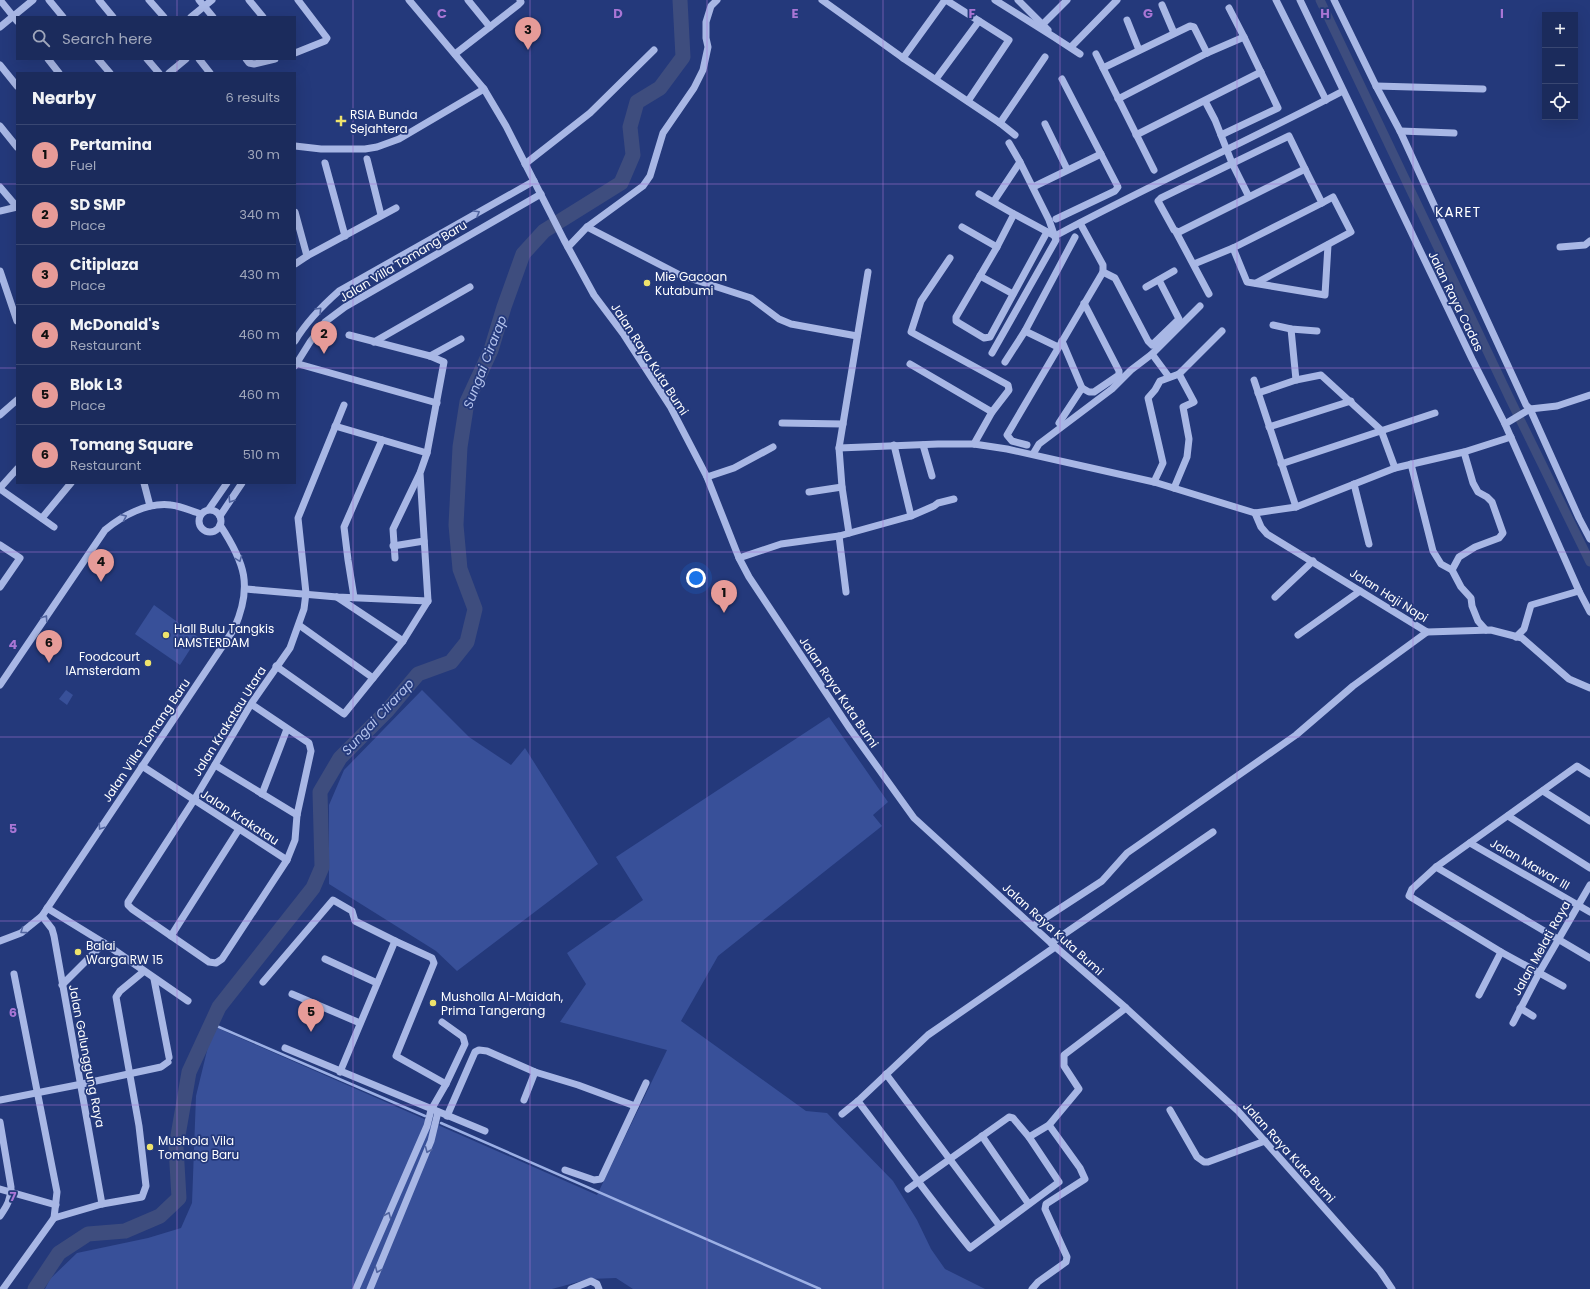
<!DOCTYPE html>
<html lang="en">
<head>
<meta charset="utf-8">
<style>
  body { margin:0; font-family:Poppins,sans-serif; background:#243362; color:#f1f3f6 }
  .controls { position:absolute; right:12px; top:12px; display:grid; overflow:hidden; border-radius:0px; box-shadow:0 4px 16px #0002 }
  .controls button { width:36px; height:36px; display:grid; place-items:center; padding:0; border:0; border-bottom:1px solid #394772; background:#1b2b5c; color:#f1f3f6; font:20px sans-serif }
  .you { position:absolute; left:696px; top:578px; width:14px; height:14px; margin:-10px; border:3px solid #fff; border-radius:50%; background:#1a73e8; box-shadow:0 0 0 6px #1a73e833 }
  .badge { display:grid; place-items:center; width:26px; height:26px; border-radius:50%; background:#e69b98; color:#111; font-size:13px; font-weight:700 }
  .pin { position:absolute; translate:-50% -33px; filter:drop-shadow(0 1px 2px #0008) }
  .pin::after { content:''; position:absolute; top:21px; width:14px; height:12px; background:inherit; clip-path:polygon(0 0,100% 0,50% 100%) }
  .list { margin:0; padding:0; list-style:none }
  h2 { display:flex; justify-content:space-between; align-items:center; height:52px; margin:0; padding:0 16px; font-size:17px }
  h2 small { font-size:13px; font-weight:400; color:#a0a7bb }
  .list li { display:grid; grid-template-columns:26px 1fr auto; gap:12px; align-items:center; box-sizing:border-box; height:60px; padding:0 16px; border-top:1px solid #394772 }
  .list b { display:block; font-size:15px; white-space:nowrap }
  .list p { margin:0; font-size:13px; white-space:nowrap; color:#a0a7bb }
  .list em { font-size:13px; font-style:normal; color:#a0a7bb }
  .icon { flex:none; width:22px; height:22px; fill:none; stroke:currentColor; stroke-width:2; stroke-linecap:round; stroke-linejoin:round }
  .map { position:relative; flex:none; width:1590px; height:1289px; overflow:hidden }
  .search { position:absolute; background:#1b2b5c; box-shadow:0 4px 16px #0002; left:16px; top:16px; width:280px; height:44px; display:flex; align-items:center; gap:10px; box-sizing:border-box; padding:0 14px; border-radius:0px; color:#a0a7bb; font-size:15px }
  .panel { position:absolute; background:#1b2b5c; box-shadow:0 4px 16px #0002; left:16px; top:72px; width:280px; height:412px; border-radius:0px }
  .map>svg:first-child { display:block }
</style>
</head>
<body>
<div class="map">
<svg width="1590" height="1289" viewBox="0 0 1590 1289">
  <rect width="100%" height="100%" fill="#24397b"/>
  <g fill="#385099">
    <polygon points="154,605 198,637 180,665 135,634"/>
    <polygon points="66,690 73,695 67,705 59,699"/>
    <polygon points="422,690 469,737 511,765 525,748 598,864 457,971 436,951 329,884 329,805 344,770"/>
    <polygon points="829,717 888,802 873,815 882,826 718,956 681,1021 806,1111 827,1113 893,1181 917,1220 931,1249 945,1269 985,1289 633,1289 616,1278 589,1279 552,1289 45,1289 50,1279 77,1253 148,1238 181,1228 192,1203 196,1096 213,1026 597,1195 667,1050 560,1022 586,984 567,953 643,900 616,857"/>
  </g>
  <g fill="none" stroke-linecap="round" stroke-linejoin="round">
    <g stroke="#9cb0e5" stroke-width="2.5">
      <polyline points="212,1024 425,1116"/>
      <polyline points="441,1123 820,1289"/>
    </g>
    <polyline stroke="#3e4d7e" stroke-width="9" points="1320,0 1510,399 1590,562"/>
    <polyline stroke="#3e4d7e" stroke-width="15" points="35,1289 59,1253 88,1234 125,1231 160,1216 179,1198 176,1147 189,1072 219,1007 313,888 322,867 320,792 340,758 387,711 418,674 451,662 467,642 475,609 460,569 456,525 460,447 467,402 491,350 504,307 523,254 544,231 621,183 633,155 630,127 637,102 660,88 683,57 680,0"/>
    <g stroke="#a8b7e5" stroke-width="7">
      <polyline points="0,0 17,21"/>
      <polyline points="49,0 63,17"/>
      <polyline points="99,0 113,17"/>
      <polyline points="149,0 164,17"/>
      <polyline points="199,0 213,17"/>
      <polyline points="249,0 263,17"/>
      <polyline points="409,0 484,89 506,126 564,240 594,295 624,335 670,406 707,477 739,558 749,577 850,729 914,818 1051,943 1126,1008 1238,1111 1380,1271 1392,1289"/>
      <polyline points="468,0 490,27"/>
      <polyline points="822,0 903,58 1000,123 1015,135"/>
      <polyline points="946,0 1009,40 968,101"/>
      <polyline points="995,0 1054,37 1080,54"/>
      <polyline points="1018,0 1048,30"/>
      <polyline points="1276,0 1326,100"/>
      <polyline points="1300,0 1472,359 1505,424 1579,591 1590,612"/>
      <polyline points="1334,0 1376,86 1400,131 1526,405 1530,409 1579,518 1590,539"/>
      <polyline points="1162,5 1174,33"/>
      <polyline points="1229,8 1244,37"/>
      <polyline points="191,17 212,0"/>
      <polyline points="1127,20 1139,50"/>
      <polyline points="1043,24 1067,0"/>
      <polyline points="0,27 33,0"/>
      <polyline points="1071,47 1117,0"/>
      <polyline points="295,53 325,41 327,38 298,0"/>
      <polyline points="455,54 518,5 521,2 520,0"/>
      <polyline points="1096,54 1103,68"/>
      <polyline points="903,58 945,0"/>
      <polyline points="48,59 59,73"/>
      <polyline points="98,59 110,73"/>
      <polyline points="147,59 159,73"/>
      <polyline points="199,59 210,73"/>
      <polyline points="246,59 249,63 254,64 275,59"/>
      <polyline points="0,65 17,86"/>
      <polyline points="169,73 186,59"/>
      <polyline points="936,79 979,21"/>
      <polyline points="1376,86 1483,89"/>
      <polyline points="1118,99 1207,53 1244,37 1278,108 1221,135"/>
      <polyline points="1205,101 1215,120 1232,163 1249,197 1305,169 1289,136 1161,198 1158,201 1174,230 1179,232 1249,197"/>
      <polyline points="1000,123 1045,57"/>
      <polyline points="1045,124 1067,169"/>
      <polyline points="0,126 17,147"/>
      <polyline points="1400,131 1454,133"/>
      <polyline points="1136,135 1261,72"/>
      <polyline points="295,146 321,149 365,149 377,147 399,139 484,89"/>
      <polyline points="367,159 381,215"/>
      <polyline points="325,163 345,236"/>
      <polyline points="525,164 590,113 654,50"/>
      <polyline points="1154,170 1103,68 1190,26 1194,27 1207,53"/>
      <polyline points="0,187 17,207"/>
      <polyline points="1033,187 1101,154"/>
      <path d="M979,194L1014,214L1055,236C1150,185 1248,141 1343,91"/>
      <polyline points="994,201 1020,162 1009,143"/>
      <polyline points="0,211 17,207"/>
      <polyline points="295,212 307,256"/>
      <polyline points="1014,214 997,247 956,317 956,321 959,323 984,338 990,337 1047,232"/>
      <polyline points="1056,219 1115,191 1118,187 1062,79"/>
      <polyline points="1080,223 1103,265 1103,272 1115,278 1148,341 1152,345 1179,319 1159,280"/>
      <polyline points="587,227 680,275 751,298 779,319 791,324 857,336"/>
      <polyline points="962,227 997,247"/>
      <polyline points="1176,232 1209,294"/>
      <polyline points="568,247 587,227 643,186 650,176 663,133 694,88 703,70 708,47 706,38 706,22 711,6 717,0"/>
      <polyline points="1560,247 1585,245 1590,241"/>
      <polyline points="1233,248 1247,282 1325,295 1328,245"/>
      <polyline points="950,258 921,301 911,332 1008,385 1009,390 992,412 974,444"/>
      <polyline points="295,264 307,256 396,208"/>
      <polyline points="1194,264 1233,248 1322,203 1305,169"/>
      <polyline points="0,271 17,321"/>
      <polyline points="980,276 1013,294"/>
      <polyline points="1256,283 1351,232 1333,197 1322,203"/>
      <polyline points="1146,287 1174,271"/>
      <polyline points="1273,325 1291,329 1317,331"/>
      <polyline points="1291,329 1296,380"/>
      <polyline points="1025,331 1058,347"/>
      <path d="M295,341C307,321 322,306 339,291L534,181"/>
      <polyline points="1062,341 1082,388 1089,392 1094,392 1119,375 1119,371 1084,303"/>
      <polyline points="374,342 470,287"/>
      <polyline points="992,353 1056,240 1049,220 1020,162"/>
      <polyline points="1152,354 1169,377"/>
      <polyline points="430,356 461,339"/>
      <polyline points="1005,362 1025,331 1075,237"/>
      <polyline points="295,363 437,403"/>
      <polyline points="910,364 992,412"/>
      <polyline points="295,366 310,342 325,322 345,307 541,194"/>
      <polyline points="1179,374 1222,331"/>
      <polyline points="1254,380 1296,507"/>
      <polyline points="1258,393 1296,380 1321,375 1381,430 1395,468"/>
      <polyline points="0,415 17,400"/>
      <polyline points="782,423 843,424"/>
      <polyline points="1059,423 1082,388"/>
      <polyline points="1505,424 1530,409 1557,406 1590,395"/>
      <polyline points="335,426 427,453"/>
      <polyline points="1269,427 1351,401"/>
      <polyline points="894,445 911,516"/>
      <polyline points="923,445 932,476"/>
      <polyline points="1027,445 1012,441 1007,435 1103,272"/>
      <polyline points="839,448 938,444 974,444 1007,449 1154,482 1255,513 1296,507 1395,468 1464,452 1511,437"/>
      <polyline points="1033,454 1039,444 1112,389 1131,370 1152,354 1200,306"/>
      <polyline points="1281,464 1435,413"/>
      <polyline points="1411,464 1433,551 1441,564 1452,570 1461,587 1471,598 1472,606 1478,621 1486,630"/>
      <polyline points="707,477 734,468 773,447"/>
      <polyline points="1154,482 1163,463 1148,398 1155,390 1160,381 1179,374 1194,402 1183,407 1189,439 1187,457 1174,488"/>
      <polyline points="144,483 150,506"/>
      <polyline points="1354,484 1369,544"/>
      <polyline points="0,488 17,469"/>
      <polyline points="0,489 54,527"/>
      <polyline points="809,492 842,487"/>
      <polyline points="209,509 227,483"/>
      <circle cx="210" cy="521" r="11"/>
      <polyline points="1255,513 1261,527 1267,534 1427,632 1491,630 1522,638 1569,679 1590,688"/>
      <polyline points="220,516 242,483"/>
      <polyline points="42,518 71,483"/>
      <polyline points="849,533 842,487 839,448 868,272"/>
      <polyline points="839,536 846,592"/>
      <polyline points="0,545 20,558 0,587"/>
      <polyline points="393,546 424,541"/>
      <polyline points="395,558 393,529 419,475"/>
      <polyline points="739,558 781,544 839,536 911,516 934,506 938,503 954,499"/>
      <polyline points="1452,570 1459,557 1475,547 1499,538 1503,533 1492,502 1487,497 1478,492 1473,483 1464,452"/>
      <polyline points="246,589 337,597 428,601"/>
      <polyline points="337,597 403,641"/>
      <polyline points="354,597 348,560 344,527 382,440"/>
      <polyline points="1275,597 1313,561"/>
      <polyline points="299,625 373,678"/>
      <polyline points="1298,635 1360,591"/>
      <polyline points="1516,637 1524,629 1531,605 1579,591"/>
      <polyline points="276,666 344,714 403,641 428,601 420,473 427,453 444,362 430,356 349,335"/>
      <path d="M0,685L105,530C122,516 147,502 171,505C181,506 191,511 201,514"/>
      <polyline points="251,704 309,743 311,751 297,815 295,840 287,860 222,959 216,963 209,962 132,909 128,905 128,902 194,800 251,704 290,648 304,609 306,593 298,518 344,405"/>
      <polyline points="215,765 297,815"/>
      <polyline points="142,766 287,860"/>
      <polyline points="1543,791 1590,821"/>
      <polyline points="262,794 287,729"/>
      <polyline points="1508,816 1590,868"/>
      <polyline points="1470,843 1590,912"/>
      <polyline points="1436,867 1590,958"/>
      <polyline points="47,908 104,943 188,1001"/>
      <polyline points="42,916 52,929 54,936 102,1204"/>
      <polyline points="1033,926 1102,881 1127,853 1296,735 1353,686 1427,632"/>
      <polyline points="171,936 239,829"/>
      <path d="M0,941L21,933L42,916L234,629C253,586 245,563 220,525"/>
      <polyline points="1051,943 1213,832"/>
      <polyline points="325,959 377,983"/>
      <polyline points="154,979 169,1057"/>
      <polyline points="263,982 333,900 352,911 355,921 395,941"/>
      <polyline points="62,985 104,943"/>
      <polyline points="1563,986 1501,952 1409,896 1412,889 1436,867 1577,766 1590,774"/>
      <polyline points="292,994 360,1023"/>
      <polyline points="1479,995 1501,952"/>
      <polyline points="1520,1008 1533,1016"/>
      <polyline points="1513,1023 1539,973 1590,885"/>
      <polyline points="285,1048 485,1131"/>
      <polyline points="340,1072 395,941 432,958 434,963 396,1056 446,1084"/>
      <polyline points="886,1074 999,1225"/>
      <polyline points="0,1100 82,1084 161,1067 168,1062"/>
      <polyline points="524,1100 535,1072"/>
      <path d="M858,1101C895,1150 931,1200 970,1248L1059,1182L1029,1137L1013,1118L1009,1117L919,1181L908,1189"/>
      <polyline points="1170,1110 1197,1157 1204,1162 1208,1162 1265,1141"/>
      <polyline points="842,1114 858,1101 928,1035 1055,947"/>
      <polyline points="447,1116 475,1052 479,1050 487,1051 535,1072 578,1085 635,1106"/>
      <path d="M0,1122L11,1187C11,1199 7,1206 0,1216"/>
      <polyline points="982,1136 1028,1203"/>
      <polyline points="1029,1137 1049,1125 1079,1089 1064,1066 1064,1055 1126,1008"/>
      <polyline points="565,1170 594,1180 601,1179 646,1083"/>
      <polyline points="0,1189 56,1205"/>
      <polyline points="54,1218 102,1204 142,1197 146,1186 139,1126 116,997 120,991 143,972"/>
      <polyline points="3,1289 54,1218 57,1192 14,974"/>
      <polyline points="356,1289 427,1126 431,1110 446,1084 465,1044 463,1037 442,1022"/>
      <polyline points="370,1289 431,1141 438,1112"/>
      <polyline points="571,1289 591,1281 597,1284 599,1289"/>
      <polyline points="1032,1289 1038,1282 1066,1262 1067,1257 1045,1209 1046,1204 1085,1179 1080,1168 1049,1125"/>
    </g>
  </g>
  <defs><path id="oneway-chevron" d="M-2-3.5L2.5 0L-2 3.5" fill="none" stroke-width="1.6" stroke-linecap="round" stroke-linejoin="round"/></defs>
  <g stroke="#5265a0">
    <use href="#oneway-chevron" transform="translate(477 213) rotate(-30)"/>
    <use href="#oneway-chevron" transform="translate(319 310) rotate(-46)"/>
    <use href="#oneway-chevron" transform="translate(231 500) rotate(123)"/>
    <use href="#oneway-chevron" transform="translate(124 517) rotate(-24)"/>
    <use href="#oneway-chevron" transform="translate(239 559) rotate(69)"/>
    <use href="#oneway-chevron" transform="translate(45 618) rotate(-56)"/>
    <use href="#oneway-chevron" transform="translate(101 827) rotate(124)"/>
    <use href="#oneway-chevron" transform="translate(23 931) rotate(144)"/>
    <use href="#oneway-chevron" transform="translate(428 1150) rotate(113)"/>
    <use href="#oneway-chevron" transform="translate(388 1215) rotate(-67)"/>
    <use href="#oneway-chevron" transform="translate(378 1270) rotate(113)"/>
  </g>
  <path fill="none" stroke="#a976d5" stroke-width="1" stroke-opacity="0.55" d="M177,0V17M353,0V1289M530,0V1289M707,0V1289M883,0V1289M1060,0V1289M1237,0V1289M1413,0V1289M177,59V73M0,184H17M295,184H1590M0,368H17M295,368H1590M177,483V1289M0,552H1590M0,737H1590M0,921H1590M0,1105H1590"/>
  <g fill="#eee36c" stroke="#24397b" stroke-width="1.5">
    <path d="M339 115h4v4h4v4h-4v4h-4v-4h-4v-4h4z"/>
    <circle cx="647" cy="283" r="4"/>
    <circle cx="166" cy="635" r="4"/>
    <circle cx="148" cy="663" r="4"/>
    <circle cx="78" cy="952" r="4"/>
    <circle cx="433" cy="1003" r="4"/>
    <circle cx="150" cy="1147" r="4"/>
  </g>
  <g text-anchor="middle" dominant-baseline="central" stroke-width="3.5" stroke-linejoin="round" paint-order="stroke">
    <g font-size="12" fill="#fff" stroke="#24397b" text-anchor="start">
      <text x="350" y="114">RSIA Bunda<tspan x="350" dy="14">Sejahtera</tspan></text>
      <text x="655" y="276">Mie Gacoan<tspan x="655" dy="14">Kutabumi</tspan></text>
      <text x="174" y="628">Hall Bulu Tangkis<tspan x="174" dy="14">IAMSTERDAM</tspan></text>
      <text x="140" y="656" text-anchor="end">Foodcourt<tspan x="140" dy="14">IAmsterdam</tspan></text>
      <text x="86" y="945">Balai<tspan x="86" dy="14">Warga RW 15</tspan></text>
      <text x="441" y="996">Musholla Al-Maidah,<tspan x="441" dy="14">Prima Tangerang</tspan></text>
      <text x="158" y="1140">Mushola Vila<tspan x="158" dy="14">Tomang Baru</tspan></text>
    </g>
    <g font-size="12" fill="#fff" stroke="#24397b">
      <text transform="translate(403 261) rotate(-31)">Jalan Villa Tomang Baru</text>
      <text transform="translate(1456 301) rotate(64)">Jalan Raya Cadas</text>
      <text transform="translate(650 359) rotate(57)">Jalan Raya Kuta Bumi</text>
      <text transform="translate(1389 595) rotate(32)">Jalan Haji Napi</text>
      <text transform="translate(839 692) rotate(56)">Jalan Raya Kuta Bumi</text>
      <text transform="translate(229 721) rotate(-58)">Jalan Krakatau Utara</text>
      <text transform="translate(146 740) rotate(-56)">Jalan Villa Tomang Baru</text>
      <text transform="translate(240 817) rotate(33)">Jalan Krakatau</text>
      <text transform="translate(1530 864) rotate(30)">Jalan Mawar III</text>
      <text transform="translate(1053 929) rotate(42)">Jalan Raya Kuta Bumi</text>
      <text transform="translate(1541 948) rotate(-61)">Jalan Melati Raya</text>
      <text transform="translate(87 1056) rotate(79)">Jalan Galunggung Raya</text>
      <text transform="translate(1289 1152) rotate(48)">Jalan Raya Kuta Bumi</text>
    </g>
    <g font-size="13" font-style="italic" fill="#b3c2ec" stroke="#24397b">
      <text transform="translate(485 362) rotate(-69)">Sungai Cirarap</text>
      <text transform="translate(378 717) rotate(-47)">Sungai Cirarap</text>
    </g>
    <g font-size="14" letter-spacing="1" fill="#fff" stroke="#24397b">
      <text x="1458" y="212">KARET</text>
    </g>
  </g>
  <g font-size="13" text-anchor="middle" font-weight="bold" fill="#a976d5" stroke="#24397b" stroke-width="3.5" stroke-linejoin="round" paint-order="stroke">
    <text x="442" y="18">C</text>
    <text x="618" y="18">D</text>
    <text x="795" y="18">E</text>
    <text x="972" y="18">F</text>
    <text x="1148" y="18">G</text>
    <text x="1325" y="18">H</text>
    <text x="1502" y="18">I</text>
    <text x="13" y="649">4</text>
    <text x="13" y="833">5</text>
    <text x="13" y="1017">6</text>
    <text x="13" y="1201">7</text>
  </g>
</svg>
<div class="controls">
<button>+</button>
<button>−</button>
<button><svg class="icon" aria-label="locate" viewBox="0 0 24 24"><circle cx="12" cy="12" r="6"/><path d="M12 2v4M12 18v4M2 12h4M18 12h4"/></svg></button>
</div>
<div class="you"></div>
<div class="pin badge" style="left:724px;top:613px">1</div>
<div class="pin badge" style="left:324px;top:354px">2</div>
<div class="pin badge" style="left:528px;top:50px">3</div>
<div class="pin badge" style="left:101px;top:582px">4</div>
<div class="pin badge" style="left:311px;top:1032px">5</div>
<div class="pin badge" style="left:49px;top:663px">6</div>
<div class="search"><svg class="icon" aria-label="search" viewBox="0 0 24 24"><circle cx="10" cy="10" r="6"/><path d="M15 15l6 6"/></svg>Search here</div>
<section class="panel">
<h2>Nearby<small>6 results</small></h2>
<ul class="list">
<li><span class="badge">1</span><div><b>Pertamina</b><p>Fuel</p></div><em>30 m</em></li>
<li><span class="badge">2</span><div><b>SD SMP</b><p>Place</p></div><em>340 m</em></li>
<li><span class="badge">3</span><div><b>Citiplaza</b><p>Place</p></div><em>430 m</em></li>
<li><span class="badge">4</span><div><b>McDonald's</b><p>Restaurant</p></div><em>460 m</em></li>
<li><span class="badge">5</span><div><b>Blok L3</b><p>Place</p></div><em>460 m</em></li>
<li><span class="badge">6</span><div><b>Tomang Square</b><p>Restaurant</p></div><em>510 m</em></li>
</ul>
</section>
</div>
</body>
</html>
